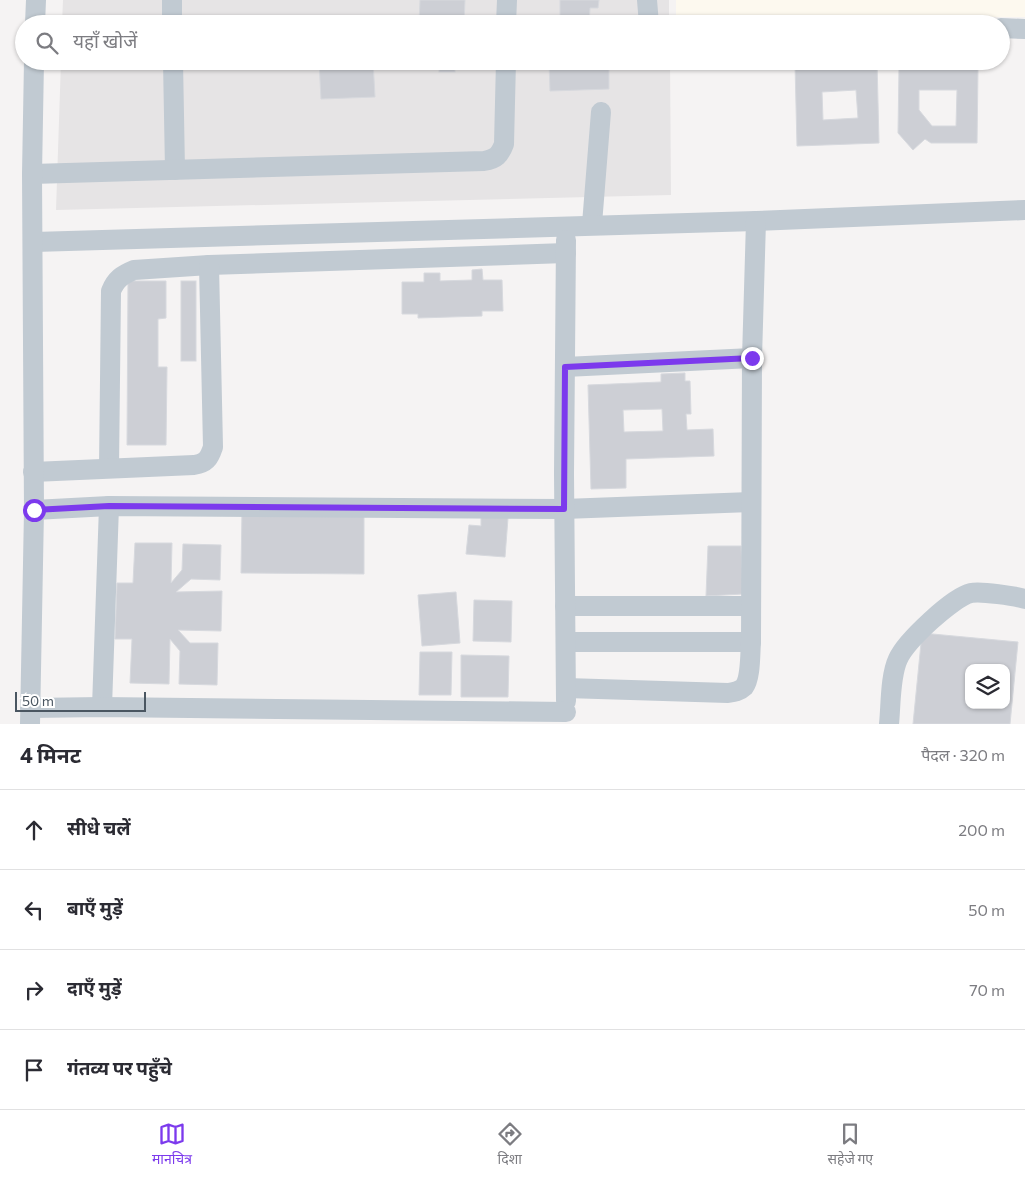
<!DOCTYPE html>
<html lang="hi">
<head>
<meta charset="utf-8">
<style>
  body { margin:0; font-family:Commissioner,"Noto Sans Devanagari",sans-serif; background:#f2f2f3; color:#2b2b33 }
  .controls { position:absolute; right:15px; bottom:15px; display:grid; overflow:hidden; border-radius:10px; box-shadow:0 1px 4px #0004 }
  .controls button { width:45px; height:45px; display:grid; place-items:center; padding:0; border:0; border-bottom:1px solid #e1e1e2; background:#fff; color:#2b2b33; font:25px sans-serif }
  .scale { position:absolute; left:15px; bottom:12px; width:131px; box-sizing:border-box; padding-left:5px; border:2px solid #4a5661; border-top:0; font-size:14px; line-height:18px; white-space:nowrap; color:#4a5661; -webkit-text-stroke:4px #fff; paint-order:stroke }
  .stop { position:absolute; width:15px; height:15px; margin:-11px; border:4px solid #7c3aed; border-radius:50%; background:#fff }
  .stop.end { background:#7c3aed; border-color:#fff; box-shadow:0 1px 5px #0008 }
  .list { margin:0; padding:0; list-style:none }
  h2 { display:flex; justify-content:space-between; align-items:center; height:65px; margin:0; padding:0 20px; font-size:21px }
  h2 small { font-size:16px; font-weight:400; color:#7c7c81 }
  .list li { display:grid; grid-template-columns:32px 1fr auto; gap:15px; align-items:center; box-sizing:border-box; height:80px; padding:0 20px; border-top:1px solid #e1e1e2 }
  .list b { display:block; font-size:19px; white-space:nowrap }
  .list em { font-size:16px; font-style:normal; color:#7c7c81 }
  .icon { flex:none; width:28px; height:28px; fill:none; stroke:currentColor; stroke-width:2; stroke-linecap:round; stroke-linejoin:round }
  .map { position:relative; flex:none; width:1025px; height:724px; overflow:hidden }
  .search { position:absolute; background:#fff; box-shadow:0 1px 4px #0004; left:15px; right:15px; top:15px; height:55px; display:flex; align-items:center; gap:12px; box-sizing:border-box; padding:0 18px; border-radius:28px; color:#7c7c81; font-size:19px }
  .sheet { height:385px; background:#fff }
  nav { display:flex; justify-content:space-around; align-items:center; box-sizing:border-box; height:70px; border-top:1px solid #e1e1e2; background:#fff; font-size:14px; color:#7c7c81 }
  nav a { display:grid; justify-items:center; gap:2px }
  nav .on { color:#7c3aed }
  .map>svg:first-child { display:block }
</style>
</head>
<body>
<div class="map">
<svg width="1025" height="724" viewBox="0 0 1025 724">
  <rect width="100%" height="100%" fill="#f5f3f3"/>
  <polygon fill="#fdf9ef" points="676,0 1025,0 1025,17 676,18"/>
  <g fill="#e6e4e5">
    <polygon points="63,0 669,0 669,24 62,24"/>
    <polygon points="61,61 670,61 671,195 56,210"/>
  </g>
  <g fill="#cdcfd5" stroke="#d7d9de" fill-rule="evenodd">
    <polygon points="420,0 465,0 464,24 419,24"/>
    <polygon points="560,0 599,0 598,8 590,8 589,24 560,24"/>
    <polygon points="319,61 373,61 375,97 321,99"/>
    <rect x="439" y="61" width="16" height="11"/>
    <polygon points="549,61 609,61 609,89 550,91"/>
    <path d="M877,62L879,143L797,146L795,64ZM856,90L858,118L823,120L822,92Z"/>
    <path d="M899,68H978L977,143H931L925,139L913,150L898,133ZM919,90H957L956,126H932L919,110Z"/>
    <polygon points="482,269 483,280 502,280 503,311 482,311 482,316 418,318 418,314 402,314 402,282 424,282 424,273 440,273 440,281 472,280 472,270"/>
    <polygon points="128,281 166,281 166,318 158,319 158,367 167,367 166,445 127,445"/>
    <rect x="181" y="281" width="15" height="80"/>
    <path d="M685,373V381H690L691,414H686L687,430L713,429L714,456L626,459V488L591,489L588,385L661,382V374ZM662,409L663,431L624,432L623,410Z"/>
    <polygon points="242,510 364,511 364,574 241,573"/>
    <polygon points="481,515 508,518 505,557 466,554 469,525 481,526"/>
    <polygon points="135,543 172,543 171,583 182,570 183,544 221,545 220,580 191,579 176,592 222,591 221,631 178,630 190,643 218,643 217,685 179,684 180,651 170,639 169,684 130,683 132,639 115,639 117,583 133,583"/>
    <polygon points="708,546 741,546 743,594 706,596"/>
    <polygon points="456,592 460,643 422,646 418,595"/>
    <polygon points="474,600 512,601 511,642 473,641"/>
    <path d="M922,633L1018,642L1010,724H913ZM969,668H1006V705H969Z"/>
    <polygon points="420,652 452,652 451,695 419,695"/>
    <polygon points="461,655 509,656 508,697 461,697"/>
  </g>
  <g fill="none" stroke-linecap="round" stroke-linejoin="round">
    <g stroke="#c1cad2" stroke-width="20">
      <polyline points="172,0 172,24"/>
      <polyline points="647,0 649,24"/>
      <polyline points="35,24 36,0"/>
      <polyline points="506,24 507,0"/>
      <polyline points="1001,28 1025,29"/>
      <polyline points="173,61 175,170"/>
      <path d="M32,174L484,161C496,159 500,155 504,144L506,61"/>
      <polyline points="592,224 601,112"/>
      <polyline points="34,242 756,221 1025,210"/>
      <polyline points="565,367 752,358"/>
      <path d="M109,468L111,291C116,279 122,275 134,270L209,265L566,253"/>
      <path d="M33,472L194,465C206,463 209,459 213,447L209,265"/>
      <polyline points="34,510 109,506 564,509 751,502"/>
      <polyline points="565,606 750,606"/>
      <polyline points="566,642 751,642"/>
      <path d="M566,688L728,693C734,692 740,691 744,687C751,678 750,653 751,642L752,358L756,221"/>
      <polyline points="566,701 564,474 566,240"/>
      <polyline points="102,707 109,506"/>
      <polyline points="30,708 102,707 566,712"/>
      <polyline points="30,724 34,510 32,174 34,61"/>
      <path d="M889,724C891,705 890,676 898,659C906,641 953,597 971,593C981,591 1015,596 1025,599"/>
    </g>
  </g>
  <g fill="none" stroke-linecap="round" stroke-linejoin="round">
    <polyline stroke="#7c3aed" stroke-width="6" points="34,510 109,506 564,509 565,367 752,358"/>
  </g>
</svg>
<div class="controls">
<button><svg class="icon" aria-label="layers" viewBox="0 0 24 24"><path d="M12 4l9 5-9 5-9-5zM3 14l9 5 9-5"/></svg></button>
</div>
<div class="scale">50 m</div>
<div class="stop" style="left:34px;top:510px"></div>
<div class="stop end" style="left:752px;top:358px"></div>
<div class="search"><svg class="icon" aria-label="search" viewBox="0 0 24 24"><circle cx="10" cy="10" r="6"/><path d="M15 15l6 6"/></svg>यहाँ खोजें</div>
</div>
<section class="sheet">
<h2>4 मिनट<small>पैदल · 320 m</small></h2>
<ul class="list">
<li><svg class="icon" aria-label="ahead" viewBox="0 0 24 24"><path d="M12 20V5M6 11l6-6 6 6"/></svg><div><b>सीधे चलें</b></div><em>200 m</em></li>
<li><svg class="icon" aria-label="left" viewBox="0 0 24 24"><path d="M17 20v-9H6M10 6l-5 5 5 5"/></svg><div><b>बाएँ मुड़ें</b></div><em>50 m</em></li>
<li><svg class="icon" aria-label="right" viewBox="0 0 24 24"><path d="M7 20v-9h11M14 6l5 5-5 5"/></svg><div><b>दाएँ मुड़ें</b></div><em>70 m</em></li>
<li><svg class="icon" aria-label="arrive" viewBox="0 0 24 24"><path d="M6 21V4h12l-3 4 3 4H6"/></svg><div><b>गंतव्य पर पहुँचे</b></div></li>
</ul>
</section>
<nav>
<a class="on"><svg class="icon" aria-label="map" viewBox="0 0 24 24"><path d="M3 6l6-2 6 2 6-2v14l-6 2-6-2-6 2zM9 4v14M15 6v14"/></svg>मानचित्र</a>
<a><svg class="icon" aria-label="directions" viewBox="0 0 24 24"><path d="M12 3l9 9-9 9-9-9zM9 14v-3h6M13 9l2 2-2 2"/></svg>दिशा</a>
<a><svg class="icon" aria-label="saved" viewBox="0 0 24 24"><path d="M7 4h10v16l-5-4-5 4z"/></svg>सहेजे गए</a>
</nav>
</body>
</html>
